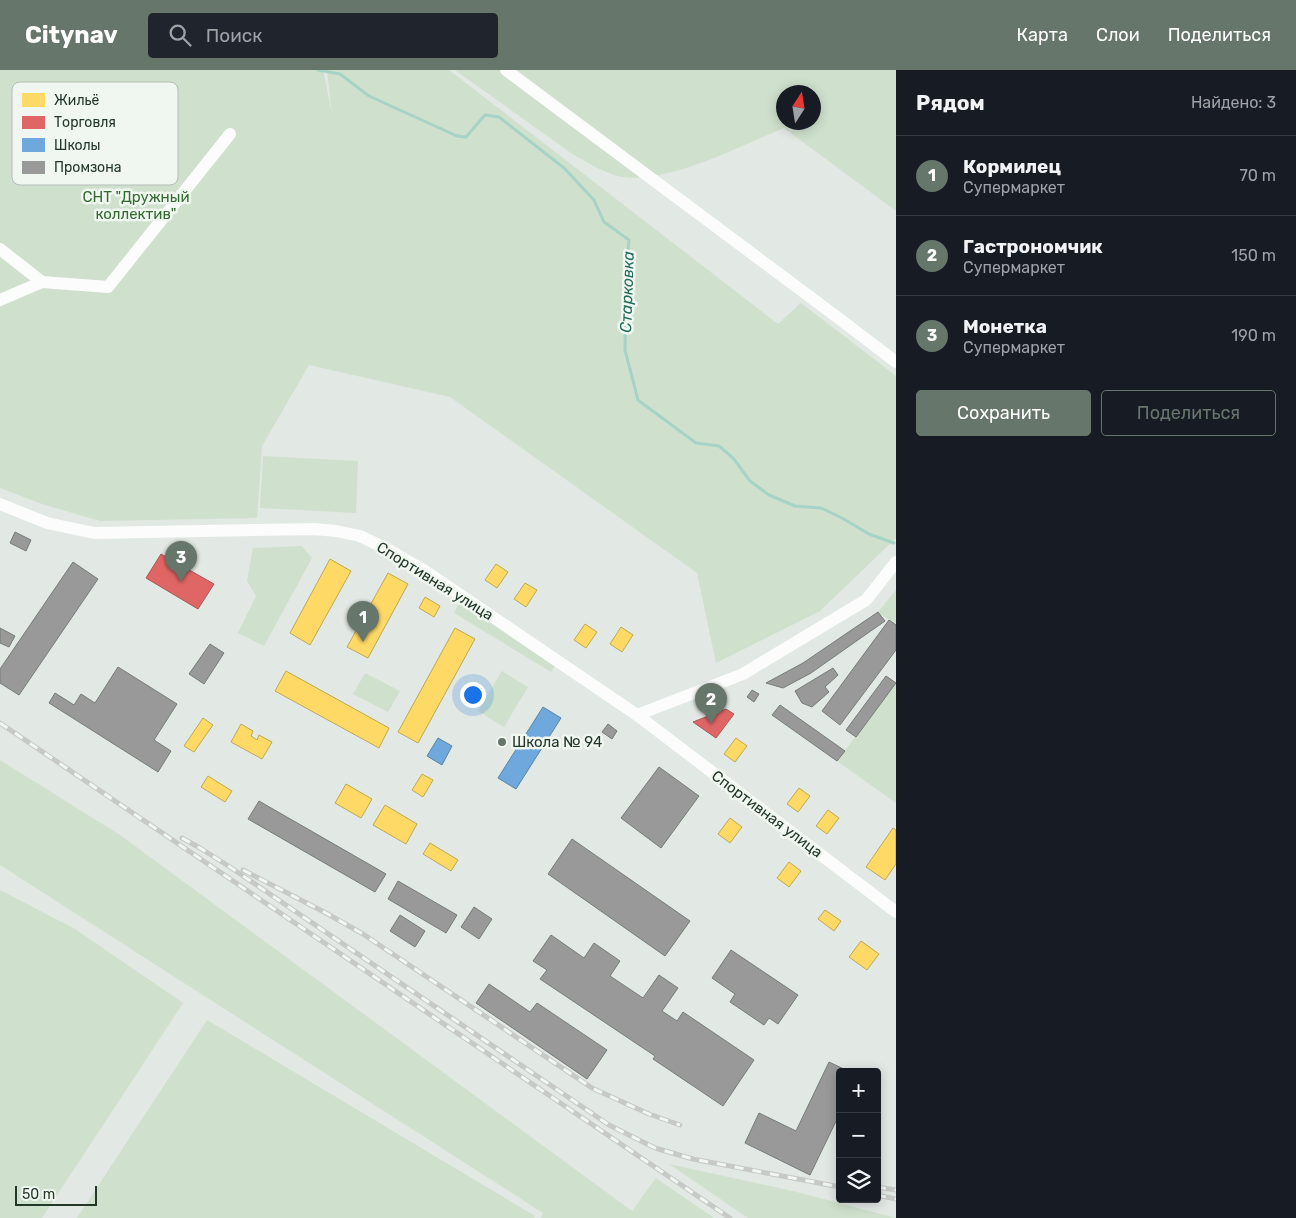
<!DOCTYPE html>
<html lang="ru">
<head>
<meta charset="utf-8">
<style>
  body { margin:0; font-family:Rubik,sans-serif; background:#20242c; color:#f1f3f6 }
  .controls { position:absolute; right:15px; bottom:15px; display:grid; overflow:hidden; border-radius:5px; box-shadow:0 2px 12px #0003 }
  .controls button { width:45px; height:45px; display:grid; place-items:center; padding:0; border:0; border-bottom:1px solid #363941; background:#171b24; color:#f1f3f6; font:25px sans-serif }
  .compass { position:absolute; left:776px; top:15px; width:45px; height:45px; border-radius:50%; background:#171b24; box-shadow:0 2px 12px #0003; rotate:12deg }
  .scale { position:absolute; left:15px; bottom:12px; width:82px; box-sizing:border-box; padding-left:5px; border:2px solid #233829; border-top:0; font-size:14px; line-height:18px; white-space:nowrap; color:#233829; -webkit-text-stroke:4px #f0f7f1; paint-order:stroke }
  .you { position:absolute; left:472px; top:624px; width:18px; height:18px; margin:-12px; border:4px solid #fff; border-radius:50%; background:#1a73e8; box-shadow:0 0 0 8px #1a73e833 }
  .badge { display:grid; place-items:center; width:32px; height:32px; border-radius:50%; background:#66766a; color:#fff; font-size:16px; font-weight:700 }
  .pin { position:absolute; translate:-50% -41px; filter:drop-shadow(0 1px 2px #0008) }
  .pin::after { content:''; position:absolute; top:26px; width:18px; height:15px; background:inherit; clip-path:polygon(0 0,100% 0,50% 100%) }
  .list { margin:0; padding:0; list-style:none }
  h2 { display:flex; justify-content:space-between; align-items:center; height:65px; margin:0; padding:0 20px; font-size:21px }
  h2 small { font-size:16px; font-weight:400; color:#9ea1a6 }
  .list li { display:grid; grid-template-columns:32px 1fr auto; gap:15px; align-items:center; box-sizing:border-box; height:80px; padding:0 20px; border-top:1px solid #363941 }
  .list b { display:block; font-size:19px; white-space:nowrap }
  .list p { margin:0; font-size:16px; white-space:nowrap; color:#9ea1a6 }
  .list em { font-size:16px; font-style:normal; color:#9ea1a6 }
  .actions { display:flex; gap:10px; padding:15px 20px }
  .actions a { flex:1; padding:11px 0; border:1px solid #66766a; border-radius:5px; text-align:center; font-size:18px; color:#66766a }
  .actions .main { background:#66766a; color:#fff }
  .icon { flex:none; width:28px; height:28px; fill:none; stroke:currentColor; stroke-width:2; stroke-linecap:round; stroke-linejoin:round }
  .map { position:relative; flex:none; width:896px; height:1148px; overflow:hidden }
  header { display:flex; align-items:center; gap:30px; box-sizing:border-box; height:70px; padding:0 25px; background:#66766a; color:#fff }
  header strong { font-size:24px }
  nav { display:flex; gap:28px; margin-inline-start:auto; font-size:18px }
  .search { width:350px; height:45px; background:#20242c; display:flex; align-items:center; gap:12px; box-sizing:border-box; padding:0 18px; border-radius:5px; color:#9ea1a6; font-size:19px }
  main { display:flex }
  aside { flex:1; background:#171b24 }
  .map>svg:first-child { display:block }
</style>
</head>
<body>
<header>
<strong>Citynav</strong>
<div class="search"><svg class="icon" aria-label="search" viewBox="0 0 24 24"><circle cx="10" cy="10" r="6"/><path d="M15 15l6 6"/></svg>Поиск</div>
<nav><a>Карта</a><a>Слои</a><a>Поделиться</a></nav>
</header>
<main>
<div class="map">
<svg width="896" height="1148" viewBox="0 0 896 1148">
  <rect width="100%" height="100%" fill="#e2e8e3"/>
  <g fill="#cfe0cd" fill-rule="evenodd">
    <polygon points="0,0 323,0 332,44 327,0 449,0 778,254 801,233 896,306 896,468 820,541 716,593 697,503 450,327 309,295 262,376 257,448 100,451 42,434 0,418"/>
    <path d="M455,0H896V141L784,58C740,76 671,113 623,107C608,105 584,91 571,83ZM784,22H814V52H784Z"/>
    <polygon points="263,386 358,391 356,443 260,438"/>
    <polygon points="302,476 312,488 264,576 238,563 256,526 247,511 253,478"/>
    <polygon points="896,520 896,555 878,542"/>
    <polygon points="461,529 556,593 551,602 454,543"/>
    <polygon points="502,601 528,617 504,657 478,641"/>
    <polygon points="365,603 400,621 388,642 353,624"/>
    <polygon points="896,613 896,733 837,691"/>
    <polygon points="0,690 120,765 632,1141 656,1108 714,1148 541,1148 543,1143 0,795"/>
    <polygon points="0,820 75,859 183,933 42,1148 0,1148"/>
    <polygon points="207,950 535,1146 534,1148 77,1148"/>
    <polygon points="669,1094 797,1122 896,1148 748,1148"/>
  </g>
  <g fill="#ffd966" stroke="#bda954">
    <polygon points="330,489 351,501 310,575 290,563"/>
    <polygon points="496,494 508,502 497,518 485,510"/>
    <polygon points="388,503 408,514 368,588 347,577"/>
    <polygon points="525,513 537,520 526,537 514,529"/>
    <polygon points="425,527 440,536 434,547 419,538"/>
    <polygon points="585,554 597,562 586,578 574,570"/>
    <polygon points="621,557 633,565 622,582 610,574"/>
    <polygon points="455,558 475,569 418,673 398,662"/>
    <polygon points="286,601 389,658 379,678 275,621"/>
    <polygon points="203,648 213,655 194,682 184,676"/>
    <polygon points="241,654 253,661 251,666 257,670 259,665 272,672 262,689 231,672"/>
    <polygon points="736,668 747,676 735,692 724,684"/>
    <polygon points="422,704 433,710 423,727 412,720"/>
    <polygon points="208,706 232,721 225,732 201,717"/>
    <polygon points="346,714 372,729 361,748 335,733"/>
    <polygon points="799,718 810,726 798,742 787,734"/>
    <polygon points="385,735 417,754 406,774 373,755"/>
    <polygon points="828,740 839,748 827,764 816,756"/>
    <polygon points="730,748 742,757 730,773 718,764"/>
    <polygon points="893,758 896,760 896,794 885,810 866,797"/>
    <polygon points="430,773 458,790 451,801 423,784"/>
    <polygon points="789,792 801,801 789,817 777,808"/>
    <polygon points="825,840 841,851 834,861 818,849"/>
    <polygon points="861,871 879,884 867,900 849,887"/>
  </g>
  <g fill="#e06666" stroke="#a75854">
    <polygon points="161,484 214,514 198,539 146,508"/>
    <polygon points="726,639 734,644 716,668 693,652"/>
  </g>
  <g fill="#6fa8dc" stroke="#5886a6">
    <polygon points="543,637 561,648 516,719 498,708"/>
    <polygon points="438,668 452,676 442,695 427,686"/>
  </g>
  <g fill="#999" stroke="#767c77">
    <polygon points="15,462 31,470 26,481 10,473"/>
    <polygon points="73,492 98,509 19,625 0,613 0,599"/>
    <polygon points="878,542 885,551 811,603 783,618 766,613 803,593"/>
    <polygon points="889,550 896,555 896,580 840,655 822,641"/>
    <polygon points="0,558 15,566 9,577 0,573"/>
    <polygon points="210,574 224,583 204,614 189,604"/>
    <polygon points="118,597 177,634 154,670 171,681 158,702 49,633 55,623 74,635 81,624 95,633"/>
    <polygon points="833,598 838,605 825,617 829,622 812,637 802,633 795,621"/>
    <polygon points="886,606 896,613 856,667 846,660"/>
    <polygon points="752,620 759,624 754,632 747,627"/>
    <polygon points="780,635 845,681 837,691 772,645"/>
    <polygon points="608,654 617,661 612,669 602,662"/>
    <polygon points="659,697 699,726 661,778 621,748"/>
    <polygon points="259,731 386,804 375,822 248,749"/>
    <polygon points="572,769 690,851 665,886 548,804"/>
    <polygon points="398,811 457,845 446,863 388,829"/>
    <polygon points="474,837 492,849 479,869 461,857"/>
    <polygon points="400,845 425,861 415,877 390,861"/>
    <polygon points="551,865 584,888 594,873 620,891 610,906 643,928 659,905 678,918 662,941 677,951 683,942 754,990 723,1036 653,989 655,986 540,909 547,900 533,891"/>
    <polygon points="731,880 798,925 778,954 769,948 764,955 730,932 735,924 712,908"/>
    <polygon points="489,914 530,942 537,933 607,980 587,1009 476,933"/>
    <polygon points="829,992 850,1002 840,1002 840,1043 810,1105 745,1073 759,1043 796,1061"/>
  </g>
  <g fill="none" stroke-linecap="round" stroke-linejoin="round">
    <polyline stroke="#a6d3c6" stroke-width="3" points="318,0 340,4 369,26 457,66 466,67 485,45 499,47 564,98 594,130 604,152 629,170 626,207 625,280 638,330 696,373 719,376 733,388 750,411 769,425 795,436 821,438 842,448 869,464 894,473"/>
    <g stroke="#fbfcfb" stroke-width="12">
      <polyline points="506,0 837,247 896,292"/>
      <polyline points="0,179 42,212"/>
      <polyline points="0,230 42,212 108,217 230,64"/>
      <polyline points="0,434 47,453 94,463 314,459 336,461 360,466 385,478 425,501 637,645 896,842"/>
      <polyline points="637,645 743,604 866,530 896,492"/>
    </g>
    <defs>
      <g id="rail">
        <polyline points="0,653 730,1148"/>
        <polyline points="182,768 200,778 230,797 609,1055 655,1078 693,1089 840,1117"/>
        <polyline points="243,800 326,843 363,864 592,1018 649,1044 680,1055"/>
        <polyline points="877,1117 896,1120"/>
        <polyline points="877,1125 896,1129"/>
      </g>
    </defs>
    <use href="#rail" stroke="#c6c9c7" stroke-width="5"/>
    <use href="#rail" stroke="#f0f7f1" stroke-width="3" stroke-dasharray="9" stroke-linecap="butt"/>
  </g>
  <circle fill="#66766a" stroke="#f0f7f1" stroke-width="2" cx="502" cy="672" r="5"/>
  <g text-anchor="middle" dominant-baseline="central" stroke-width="5" stroke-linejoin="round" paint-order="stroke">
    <g font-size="15" fill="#336b31" stroke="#f0f7f1">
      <text x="136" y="127">СНТ "Дружный<tspan x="136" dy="17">коллектив"</tspan></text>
    </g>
    <g font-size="15" fill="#233829" stroke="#f0f7f1">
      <text transform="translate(435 511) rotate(32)">Спортивная улица</text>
      <text transform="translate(767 744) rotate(37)">Спортивная улица</text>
    </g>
    <g font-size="15" fill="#233829" stroke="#f0f7f1" text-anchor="start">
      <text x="512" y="672">Школа № 94</text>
    </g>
    <g font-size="16" font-style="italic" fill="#236e5a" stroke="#f0f7f1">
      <text transform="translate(627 222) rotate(-88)">Старковка</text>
    </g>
  </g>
  <rect x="12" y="12" width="166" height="103" rx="8" fill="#f0f7f1" stroke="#b2beb5" stroke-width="1"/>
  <rect x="22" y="23" width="23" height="14" fill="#ffd966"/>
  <rect x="22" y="46" width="23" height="13" fill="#e06666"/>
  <rect x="22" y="68" width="23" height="14" fill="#6fa8dc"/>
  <rect x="22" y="91" width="23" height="13" fill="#999"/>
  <g font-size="14" fill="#233829">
    <text x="54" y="35">Жильё</text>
    <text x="54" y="57">Торговля</text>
    <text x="54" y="80">Школы</text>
    <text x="54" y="102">Промзона</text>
  </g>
</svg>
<div class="controls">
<button>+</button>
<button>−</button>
<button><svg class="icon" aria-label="layers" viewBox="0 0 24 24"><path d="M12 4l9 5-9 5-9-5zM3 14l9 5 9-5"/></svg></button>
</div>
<svg class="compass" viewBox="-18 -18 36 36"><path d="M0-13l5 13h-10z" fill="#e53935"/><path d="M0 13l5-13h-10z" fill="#9ea1a6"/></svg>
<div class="scale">50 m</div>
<div class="you"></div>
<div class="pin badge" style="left:363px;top:572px">1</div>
<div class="pin badge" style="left:711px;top:654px">2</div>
<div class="pin badge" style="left:181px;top:512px">3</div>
</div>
<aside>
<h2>Рядом<small>Найдено: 3</small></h2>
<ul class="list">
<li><span class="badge">1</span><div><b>Кормилец</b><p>Супермаркет</p></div><em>70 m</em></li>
<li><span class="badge">2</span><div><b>Гастрономчик</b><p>Супермаркет</p></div><em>150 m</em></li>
<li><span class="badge">3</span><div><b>Монетка</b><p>Супермаркет</p></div><em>190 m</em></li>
</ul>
<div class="actions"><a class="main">Сохранить</a><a>Поделиться</a></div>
</aside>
</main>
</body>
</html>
